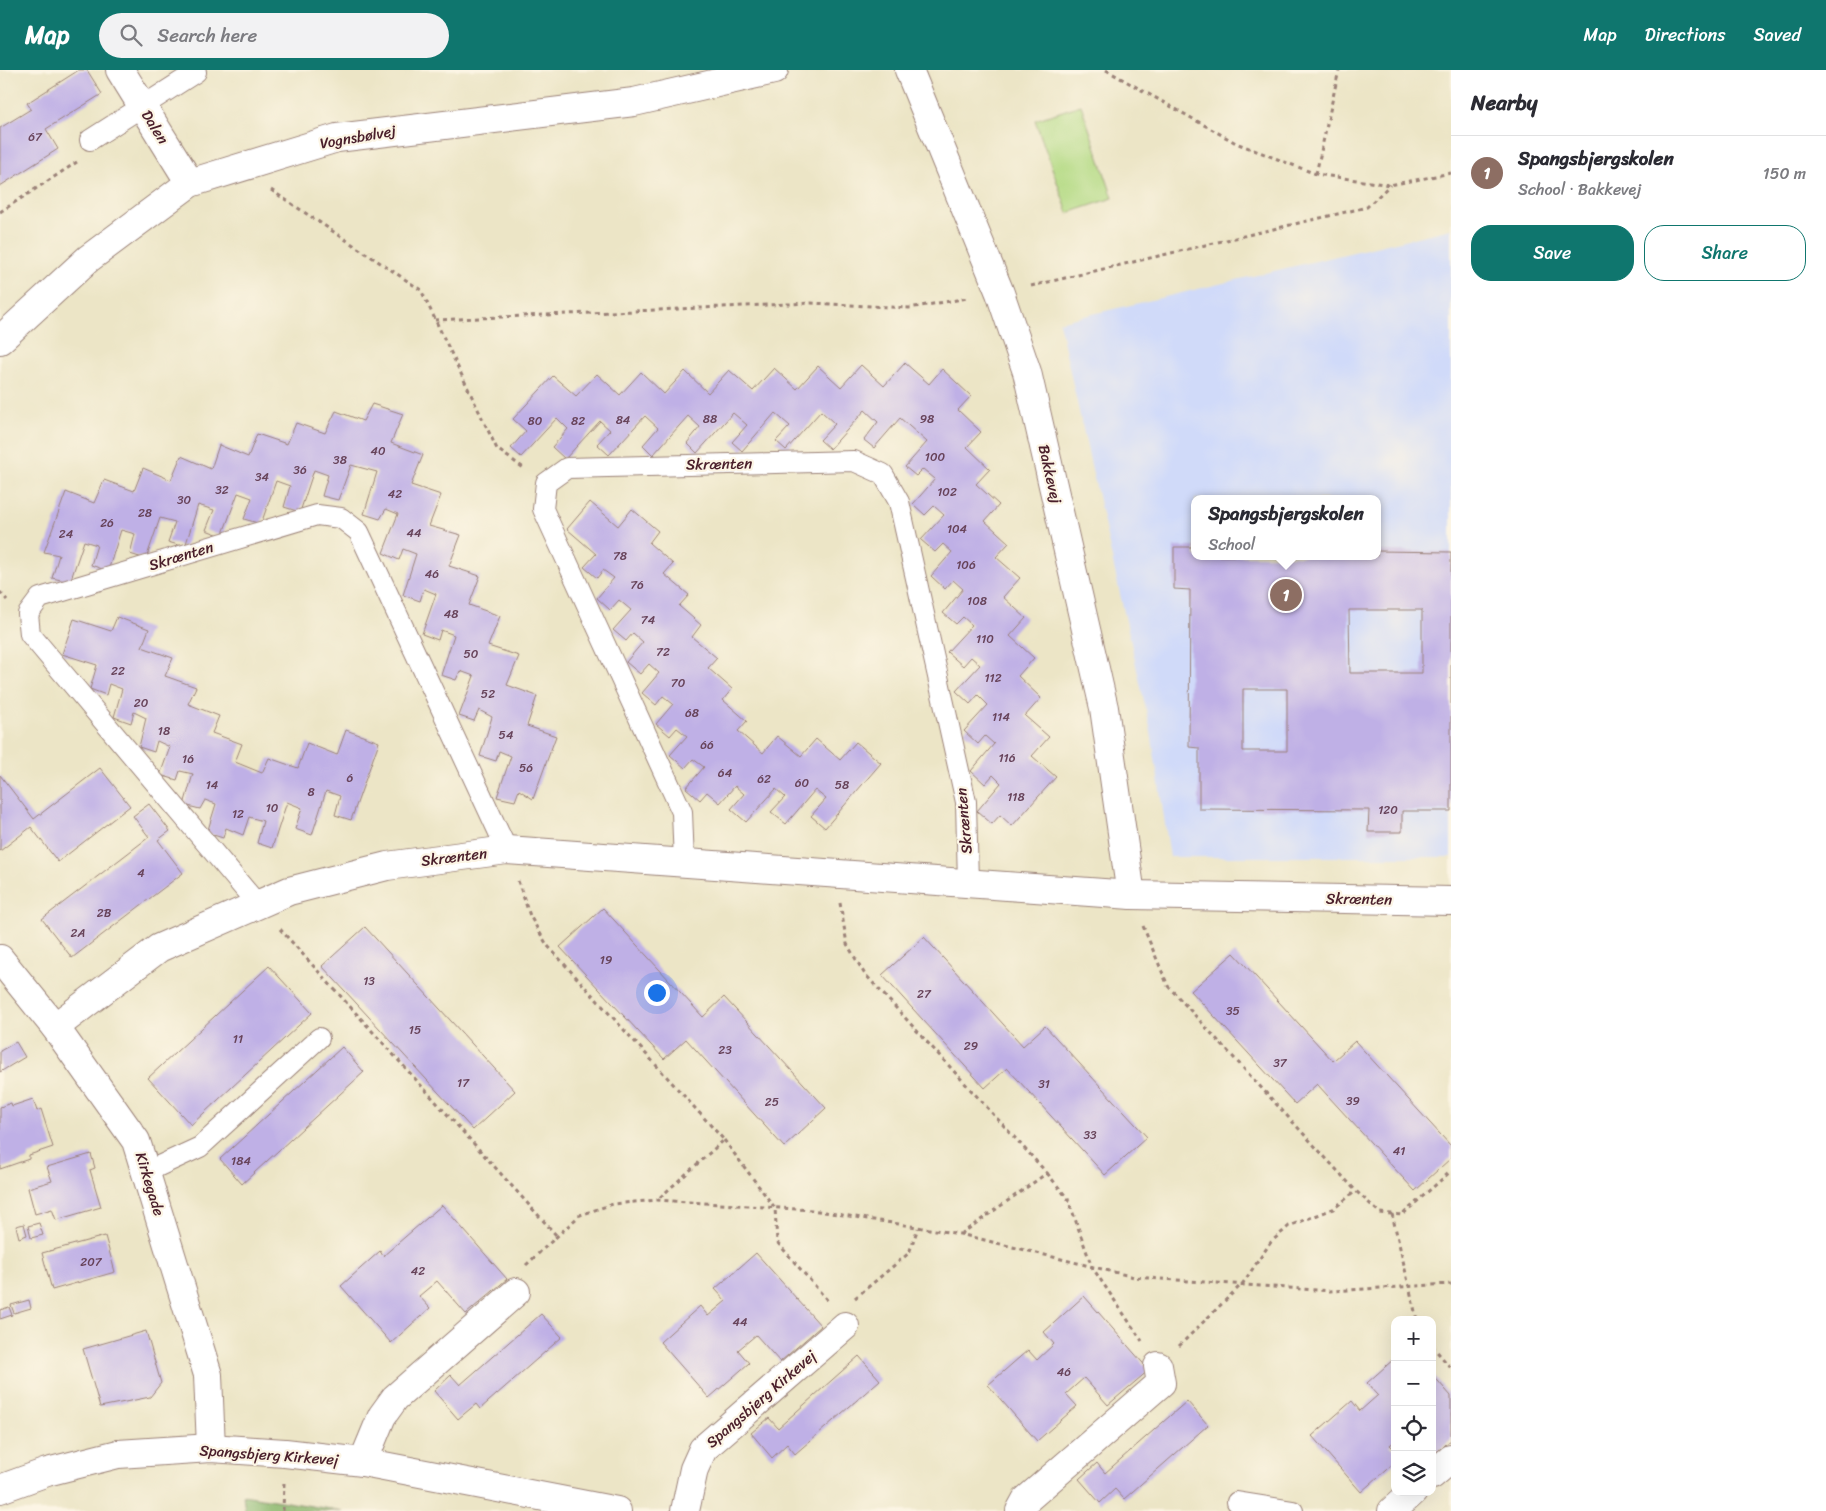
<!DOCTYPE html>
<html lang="en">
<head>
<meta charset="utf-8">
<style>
  body { margin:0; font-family:Sriracha,sans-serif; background:#f2f2f3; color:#2b2b33 }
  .controls { position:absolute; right:15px; bottom:15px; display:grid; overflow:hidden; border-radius:10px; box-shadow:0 5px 20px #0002 }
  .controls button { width:45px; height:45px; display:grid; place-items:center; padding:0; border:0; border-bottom:1px solid #e1e1e2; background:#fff; color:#2b2b33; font:25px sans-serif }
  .you { position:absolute; left:656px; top:922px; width:18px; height:18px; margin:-12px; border:4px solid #fff; border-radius:50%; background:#1a73e8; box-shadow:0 0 0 8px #1a73e833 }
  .badge { display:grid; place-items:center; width:32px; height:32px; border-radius:50%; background:#0f766e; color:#fff; font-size:16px; font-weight:700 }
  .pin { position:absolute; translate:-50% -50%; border:2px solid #fff; box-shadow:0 1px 5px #0006 }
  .popup { position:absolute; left:1191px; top:425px; width:190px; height:65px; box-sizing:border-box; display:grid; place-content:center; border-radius:10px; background:#fff; filter:drop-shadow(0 1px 4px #0005); font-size:16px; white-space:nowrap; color:#7c7c81 }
  .popup b { font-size:19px; color:#2b2b33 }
  .popup::after { content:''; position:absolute; left:50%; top:100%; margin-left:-10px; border:10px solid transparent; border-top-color:#fff }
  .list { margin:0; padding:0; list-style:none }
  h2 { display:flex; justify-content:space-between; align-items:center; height:65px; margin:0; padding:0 20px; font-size:21px }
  h2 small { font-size:16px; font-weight:400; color:#7c7c81 }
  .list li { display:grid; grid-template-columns:32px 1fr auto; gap:15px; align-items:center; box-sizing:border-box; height:75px; padding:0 20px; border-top:1px solid #e1e1e2 }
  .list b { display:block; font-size:19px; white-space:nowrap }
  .list p { margin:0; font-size:16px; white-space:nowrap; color:#7c7c81 }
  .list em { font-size:16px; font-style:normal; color:#7c7c81 }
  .actions { display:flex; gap:10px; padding:15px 20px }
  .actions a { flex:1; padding:11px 0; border:1px solid #0f766e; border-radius:20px; text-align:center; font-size:18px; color:#0f766e }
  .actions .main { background:#0f766e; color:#fff }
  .icon { flex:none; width:28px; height:28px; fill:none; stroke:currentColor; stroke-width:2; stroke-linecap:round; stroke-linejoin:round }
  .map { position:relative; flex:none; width:1451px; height:1441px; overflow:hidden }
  header { display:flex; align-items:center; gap:30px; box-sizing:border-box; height:70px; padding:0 25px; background:#0f766e; color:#fff }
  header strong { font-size:24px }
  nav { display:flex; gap:28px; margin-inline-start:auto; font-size:18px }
  .search { width:350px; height:45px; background:#f2f2f3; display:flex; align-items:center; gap:12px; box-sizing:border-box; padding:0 18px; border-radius:28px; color:#7c7c81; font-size:19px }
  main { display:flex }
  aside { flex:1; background:#fff }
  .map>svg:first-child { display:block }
</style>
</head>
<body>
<header>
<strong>Map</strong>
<div class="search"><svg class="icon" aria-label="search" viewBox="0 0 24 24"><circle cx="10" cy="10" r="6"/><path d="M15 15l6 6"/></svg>Search here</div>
<nav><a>Map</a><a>Directions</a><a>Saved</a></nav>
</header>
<main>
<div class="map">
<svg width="1451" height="1441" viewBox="0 0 1451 1441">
  <rect width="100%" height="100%" fill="#fcf5e5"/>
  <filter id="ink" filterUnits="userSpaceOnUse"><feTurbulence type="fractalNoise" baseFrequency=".02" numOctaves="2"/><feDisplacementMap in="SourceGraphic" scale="10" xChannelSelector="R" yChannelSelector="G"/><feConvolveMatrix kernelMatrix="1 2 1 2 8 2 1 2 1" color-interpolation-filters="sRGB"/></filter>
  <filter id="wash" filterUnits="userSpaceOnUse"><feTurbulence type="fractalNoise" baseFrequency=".0096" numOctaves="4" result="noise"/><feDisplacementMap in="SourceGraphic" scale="20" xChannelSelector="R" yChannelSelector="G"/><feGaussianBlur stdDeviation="1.12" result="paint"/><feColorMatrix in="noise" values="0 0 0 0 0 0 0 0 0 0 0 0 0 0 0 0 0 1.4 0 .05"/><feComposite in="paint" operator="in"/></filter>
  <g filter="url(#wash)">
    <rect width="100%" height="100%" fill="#ece5c6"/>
    <path fill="#d0daf9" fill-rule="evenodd" d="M1451,159V787H1170L1151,662L1059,252ZM1195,429H1377V486H1195Z"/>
    <polygon fill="#b3da83" stroke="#7e7c57" points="1081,35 1113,128 1068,143 1035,50"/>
    <polygon fill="#8eba71" stroke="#6c6c4e" points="243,1425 343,1441 245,1441"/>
    <g id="blocks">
      <g fill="#bfb0e6" fill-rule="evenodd">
        <polygon points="79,0 87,0 102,24 46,59 58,79 0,116 0,58 31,39 27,33"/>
        <polygon points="905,293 929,314 942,299 971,326 958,340 981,362 967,377 990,399 976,414 999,435 985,451 1009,473 996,487 1020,508 1003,527 1026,548 1010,566 1034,588 1018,606 1041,628 1025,646 1049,667 1032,686 1056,707 1012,756 1000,745 992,754 977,741 1001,713 993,705 985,714 971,701 994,674 985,666 978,674 964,661 988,635 978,625 970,634 956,621 980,595 971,587 963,596 947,582 972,555 963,547 956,554 943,543 963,519 953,510 945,519 931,506 952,482 943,474 935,482 921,470 944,445 934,436 925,445 913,434 935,409 923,399 916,406 905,397 927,372 900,348 874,378 864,370 878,352 865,340 830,379 820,370 835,354 821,341 786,380 776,371 790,356 775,343 742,381 732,372 747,355 733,343 697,383 687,373 700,357 688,346 653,385 643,375 658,358 645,346 609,385 597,374 610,360 600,351 565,389 552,377 568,359 557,348 521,387 511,378 526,361 513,349 553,306 576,326 597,304 620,325 641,302 664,324 685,301 708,323 729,300 753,321 774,298 797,319 818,296 841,317 861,295 884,316"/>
        <polygon points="372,334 403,344 391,373 423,385 411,415 441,425 429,456 461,465 449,496 480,506 469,535 500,546 488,576 519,586 507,615 537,626 527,656 556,666 533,729 519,720 515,731 497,727 511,686 499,681 496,691 480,686 492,647 479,640 474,651 459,646 474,606 460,601 456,610 441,605 454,565 441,560 438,570 422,564 436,524 424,519 420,531 403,525 416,484 403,479 399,490 383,483 398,444 386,439 380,449 364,444 377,402 351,395 338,430 322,426 328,405 314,400 300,442 284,437 290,416 276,411 261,454 244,449 252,428 238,423 222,466 206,460 214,440 198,435 185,477 168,472 175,452 160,448 146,489 130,484 135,464 121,460 108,501 91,495 97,475 84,471 70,512 52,508 59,485 44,482 66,422 94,433 104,410 134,421 143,398 171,410 181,386 211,399 219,375 248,387 257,364 287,374 296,353 325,363 336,341 363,351"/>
        <polygon points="590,432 618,456 632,439 658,461 649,473 673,494 664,504 689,525 679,536 701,555 692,567 717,588 708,598 732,619 723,630 747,651 738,661 763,683 777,666 801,686 816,669 840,690 856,672 881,693 825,758 811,746 826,729 815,720 786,754 771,742 785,727 776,719 746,752 731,739 744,724 735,716 720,733 707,722 700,730 686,718 704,697 693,689 685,698 670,685 687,666 677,658 670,666 656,654 673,634 663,626 656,635 642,623 659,603 649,594 640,604 626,592 643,572 633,563 626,571 613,560 631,540 619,530 610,540 597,528 614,508 603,500 597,508 584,497 596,484 567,459"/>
        <path d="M1174,477H1195V486H1377V481L1451,482V741H1402V762H1368L1369,740L1199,739V678L1189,677L1190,520L1174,519ZM1349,540H1422V603H1350ZM1243,619H1287V681H1243Z"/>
        <polygon points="117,547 149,559 142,577 173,588 165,606 196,617 188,634 219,646 212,663 242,674 235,692 262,703 269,688 298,698 307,673 337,685 346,660 379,672 351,750 335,745 340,726 326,721 312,765 295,759 302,738 287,732 272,778 257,773 263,751 249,747 243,765 226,758 223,768 207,763 216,734 205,730 200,739 184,735 193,704 180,701 177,710 160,705 170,677 157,671 154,682 139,677 146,648 134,642 131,653 114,647 122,619 109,614 106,625 90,619 97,595 62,584 74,549 111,561"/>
        <polygon points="100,698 130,736 58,792 31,757 0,781 0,705 34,749"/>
        <polygon points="149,734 170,761 158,770 183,803 72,888 42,849 149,767 133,746"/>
        <polygon points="603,838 703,947 724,927 826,1038 784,1077 686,969 664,989 560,877"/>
        <polygon points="365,857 515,1021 473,1060 322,896"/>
        <polygon points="924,867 1023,976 1045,956 1147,1067 1105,1105 1007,998 985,1018 882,905"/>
        <polygon points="1234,883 1333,991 1355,971 1451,1076 1451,1088 1415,1121 1317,1014 1295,1034 1191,921"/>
        <polygon points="269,896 312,943 191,1055 148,1008"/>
        <polygon points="16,972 25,987 0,1002 0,981"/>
        <polygon points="342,977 364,1002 242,1114 220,1089"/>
        <polygon points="33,1029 37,1041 41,1039 53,1077 29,1085 29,1089 0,1099 0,1037 11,1033 12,1036"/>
        <polygon points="91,1084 95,1098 90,1100 101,1137 56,1150 52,1139 35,1144 28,1118 52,1111 47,1097"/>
        <polygon points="442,1135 507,1209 466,1244 437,1211 419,1226 430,1238 391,1273 341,1216 380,1181 383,1186"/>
        <polygon points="39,1153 43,1165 31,1168 28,1156"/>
        <polygon points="24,1154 27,1165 19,1168 16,1156"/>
        <polygon points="105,1166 115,1202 52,1220 42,1183"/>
        <polygon points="756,1183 821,1256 780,1292 756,1265 738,1280 749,1293 709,1328 660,1272 700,1236 708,1246 726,1231 715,1219"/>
        <polygon points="1084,1226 1149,1300 1108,1335 1084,1308 1066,1324 1077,1336 1037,1371 988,1315 1028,1280 1037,1290 1054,1274 1044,1262"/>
        <polygon points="29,1230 31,1238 14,1243 11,1235"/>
        <polygon points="9,1237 12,1245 0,1249 0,1240"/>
        <polygon points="541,1244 562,1267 480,1339 476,1334 458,1349 434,1321 451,1305 460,1315"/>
        <polygon points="146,1261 161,1313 150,1327 100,1337 83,1279"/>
        <polygon points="859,1286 880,1310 795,1384 787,1374 772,1388 751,1363 769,1348 778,1358"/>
        <polygon points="1395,1288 1395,1371 1390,1375 1395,1380 1395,1392 1361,1422 1312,1366 1352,1331 1360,1341 1378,1325 1367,1313"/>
        <polygon points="1432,1304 1451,1326 1451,1370 1432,1386"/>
        <polygon points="1187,1331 1208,1355 1124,1429 1115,1419 1100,1433 1079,1409 1097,1393 1105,1403"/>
      </g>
    </g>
  </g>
  <g filter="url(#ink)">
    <use href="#blocks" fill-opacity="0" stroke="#9b8278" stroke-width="1"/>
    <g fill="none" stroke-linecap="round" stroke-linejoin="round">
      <defs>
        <g id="service">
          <polyline points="90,70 196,2"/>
          <polyline points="684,793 682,742 543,439 546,413 567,398 854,391 883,404 899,432 966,732 968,813"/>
          <polyline points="258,835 30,564 28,544 40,528 317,445 341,448 359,462 507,780"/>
          <polyline points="146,1102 200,1077 319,968"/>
          <polyline points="1237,1432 1293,1441"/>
        </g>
        <g id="minor">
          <polyline points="120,0 190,113"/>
          <polyline points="909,0 1000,223 1027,302 1104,638 1131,825"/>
          <polyline points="0,270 88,189 190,113 337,68 634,32 774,0"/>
          <polyline points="0,889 55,957 136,1071 208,1305 211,1378"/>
          <polyline points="55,957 159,878 289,821 387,796 507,780 1131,825 1451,831"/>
          <polyline points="363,1392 382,1346 395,1328 516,1222"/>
          <polyline points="1432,1405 1451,1389"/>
          <polyline points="685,1441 694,1399 703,1379 845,1256"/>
          <polyline points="1020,1441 1026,1430 1161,1313 1158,1296"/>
          <polyline points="1392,1441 1413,1422"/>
        </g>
        <polyline id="tertiary" points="0,1419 47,1402 118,1384 211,1378 285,1383 363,1392 617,1441"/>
      </defs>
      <use href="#service" stroke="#9b8278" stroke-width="22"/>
      <use href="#minor" stroke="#9b8278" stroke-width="30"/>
      <use href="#tertiary" stroke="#9b8278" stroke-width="30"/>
      <g stroke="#9b8278" stroke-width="3" stroke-dasharray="4 4" stroke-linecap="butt">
        <polyline points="1106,0 1236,73 1316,104 1390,115 1451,103"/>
        <polyline points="1316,104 1339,0"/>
        <polyline points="271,120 421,220 497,379 525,399"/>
        <polyline points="0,142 77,92"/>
        <polyline points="1031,216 1367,137 1390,115"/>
        <polyline points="435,250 811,233 909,238 968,228"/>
        <polyline points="0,522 7,530"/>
        <polyline points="518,811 530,846 547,875 724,1070 657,1130"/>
        <polyline points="840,833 847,874 864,903 1047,1103 961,1164"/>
        <polyline points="1143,856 1168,916 1356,1121 1380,1143 1402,1145 1451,1101"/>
        <polyline points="280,859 557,1166"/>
        <polyline points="724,1070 775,1138 777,1172 828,1231"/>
        <polyline points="1047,1103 1068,1129 1092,1197 1142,1271"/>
        <polyline points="1392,1144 1417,1250"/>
        <polyline points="526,1195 580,1145 613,1134 657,1130 812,1140 960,1164 1134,1207 1330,1221 1451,1214"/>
        <polyline points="855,1228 909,1183 918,1158"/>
        <polyline points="1179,1276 1243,1213 1271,1172 1289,1156 1333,1139 1356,1121"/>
        <polyline points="1432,1276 1451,1298"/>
        <polyline points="283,1441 284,1413"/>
      </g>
      <use href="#service" stroke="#fff" stroke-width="20"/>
      <use href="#minor" stroke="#fff" stroke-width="28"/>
      <use href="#tertiary" stroke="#fff" stroke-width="28"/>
    </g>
  </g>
  <g text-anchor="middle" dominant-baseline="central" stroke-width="4.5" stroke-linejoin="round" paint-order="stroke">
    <g font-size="12" fill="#67435a">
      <text x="35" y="67">67</text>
      <text x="710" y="349">88</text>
      <text x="927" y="349">98</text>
      <text x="623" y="350">84</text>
      <text x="535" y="351">80</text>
      <text x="578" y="351">82</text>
      <text x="378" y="381">40</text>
      <text x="935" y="387">100</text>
      <text x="340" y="390">38</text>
      <text x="300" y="400">36</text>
      <text x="262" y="407">34</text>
      <text x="222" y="420">32</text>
      <text x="947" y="422">102</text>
      <text x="395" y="424">42</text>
      <text x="184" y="430">30</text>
      <text x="145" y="443">28</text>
      <text x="107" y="453">26</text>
      <text x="957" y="459">104</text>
      <text x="414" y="463">44</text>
      <text x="66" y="464">24</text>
      <text x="620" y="486">78</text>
      <text x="966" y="495">106</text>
      <text x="432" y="504">46</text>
      <text x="637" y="515">76</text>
      <text x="977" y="531">108</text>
      <text x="451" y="544">48</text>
      <text x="648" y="550">74</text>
      <text x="985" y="569">110</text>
      <text x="663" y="582">72</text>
      <text x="471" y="584">50</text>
      <text x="118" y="601">22</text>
      <text x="993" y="608">112</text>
      <text x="678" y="613">70</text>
      <text x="488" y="624">52</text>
      <text x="141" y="633">20</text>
      <text x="692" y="643">68</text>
      <text x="1001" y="647">114</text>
      <text x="164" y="661">18</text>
      <text x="506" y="665">54</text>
      <text x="707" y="675">66</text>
      <text x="1007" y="688">116</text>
      <text x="188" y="689">16</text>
      <text x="526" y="698">56</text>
      <text x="725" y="703">64</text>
      <text x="350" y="708">6</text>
      <text x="764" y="709">62</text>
      <text x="802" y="713">60</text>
      <text x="212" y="715">14</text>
      <text x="842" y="715">58</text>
      <text x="311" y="722">8</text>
      <text x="1016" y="727">118</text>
      <text x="272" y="738">10</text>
      <text x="1388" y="740">120</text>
      <text x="238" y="744">12</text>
      <text x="141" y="803">4</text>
      <text x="104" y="843">2B</text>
      <text x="78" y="863">2A</text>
      <text x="606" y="890">19</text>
      <text x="369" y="911">13</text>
      <text x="924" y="924">27</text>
      <text x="1233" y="941">35</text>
      <text x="415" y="960">15</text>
      <text x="238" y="969">11</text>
      <text x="971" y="976">29</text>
      <text x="725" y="980">23</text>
      <text x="1280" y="993">37</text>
      <text x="463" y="1013">17</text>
      <text x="1044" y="1014">31</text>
      <text x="1353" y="1031">39</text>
      <text x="772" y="1032">25</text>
      <text x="1090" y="1065">33</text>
      <text x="1399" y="1081">41</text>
      <text x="241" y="1091">184</text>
      <text x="91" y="1192">207</text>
      <text x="418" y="1201">42</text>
      <text x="740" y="1252">44</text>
      <text x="1064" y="1302">46</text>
    </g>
    <g font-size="15" fill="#4a1f2b" stroke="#fcf5e5">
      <text transform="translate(155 57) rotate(58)">Dalen</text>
      <text transform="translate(358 67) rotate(-10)">Vognsbølvej</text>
      <text transform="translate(719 394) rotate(-1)">Skrænten</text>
      <text transform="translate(1050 404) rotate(77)">Bakkevej</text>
      <text transform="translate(181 486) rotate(-17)">Skrænten</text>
      <text transform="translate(964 751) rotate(-95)">Skrænten</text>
      <text transform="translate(454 787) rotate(-7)">Skrænten</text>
      <text transform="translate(1359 829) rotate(1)">Skrænten</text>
      <text transform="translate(150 1114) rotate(73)">Kirkegade</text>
      <text transform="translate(761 1329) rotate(-41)">Spangsbjerg Kirkevej</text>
      <text transform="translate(269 1385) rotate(4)">Spangsbjerg Kirkevej</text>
    </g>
  </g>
</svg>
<div class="controls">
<button>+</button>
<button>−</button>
<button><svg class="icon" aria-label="locate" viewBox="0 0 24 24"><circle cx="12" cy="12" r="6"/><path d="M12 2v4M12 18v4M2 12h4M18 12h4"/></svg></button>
<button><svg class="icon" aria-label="layers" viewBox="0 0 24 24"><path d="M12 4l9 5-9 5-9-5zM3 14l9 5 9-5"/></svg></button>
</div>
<div class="you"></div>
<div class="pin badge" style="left:1286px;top:525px;background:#8d6e63">1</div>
<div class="popup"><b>Spangsbjergskolen</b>School</div>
</div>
<aside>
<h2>Nearby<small></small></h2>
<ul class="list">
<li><span class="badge" style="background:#8d6e63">1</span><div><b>Spangsbjergskolen</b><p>School · Bakkevej</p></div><em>150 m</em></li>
</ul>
<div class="actions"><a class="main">Save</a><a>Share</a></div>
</aside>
</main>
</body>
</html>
